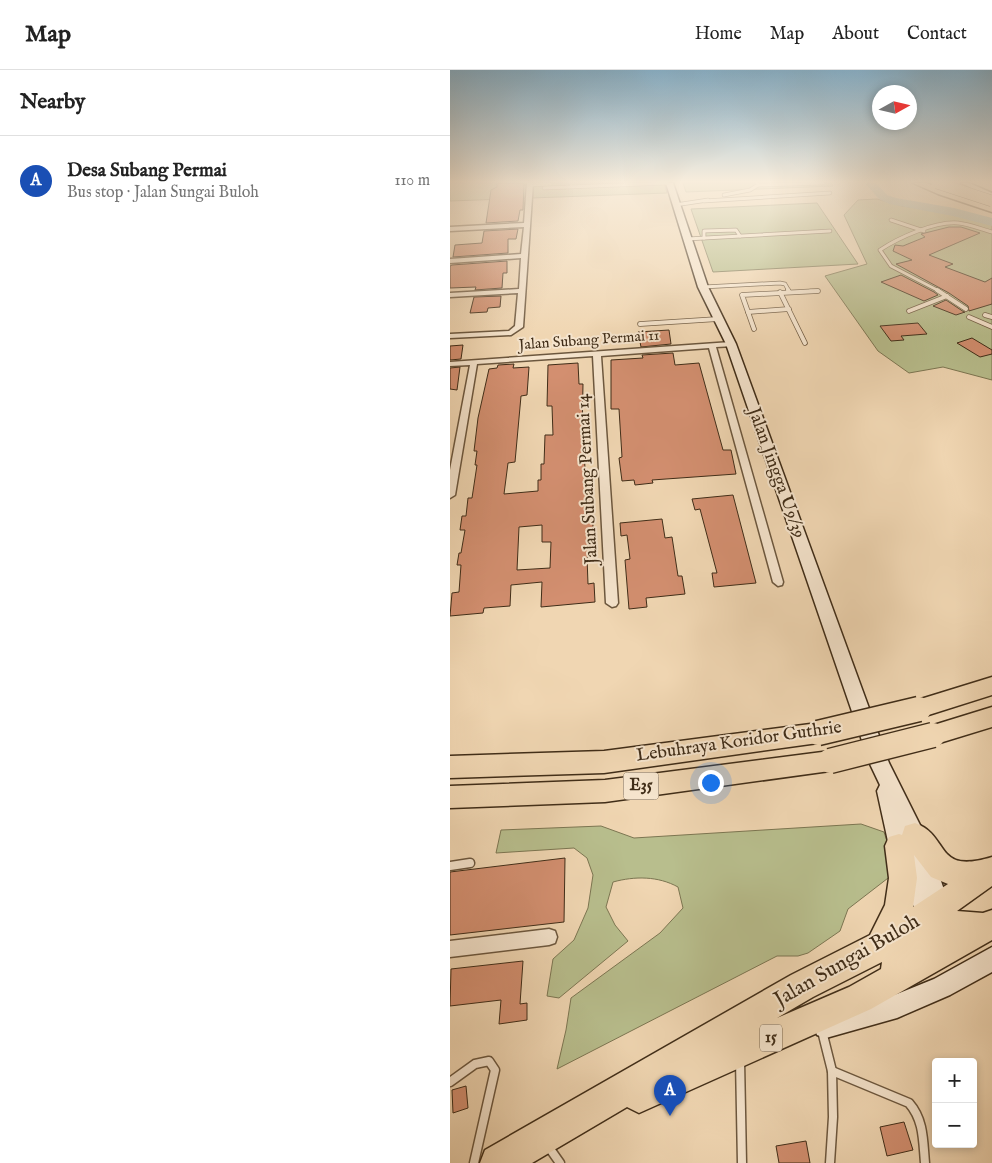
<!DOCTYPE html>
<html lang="en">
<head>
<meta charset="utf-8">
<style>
  body { margin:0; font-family:"IM FELL English",serif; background:#f2f2f2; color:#222 }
  .controls { position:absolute; right:15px; bottom:15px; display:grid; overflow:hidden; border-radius:5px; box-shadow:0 2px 8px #0003 }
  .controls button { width:45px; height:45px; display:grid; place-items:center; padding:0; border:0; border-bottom:1px solid #e0e0e0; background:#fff; color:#222; font:25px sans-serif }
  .compass { position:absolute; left:422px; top:15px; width:45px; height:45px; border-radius:50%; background:#fff; box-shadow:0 2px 8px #0003; rotate:82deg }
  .you { position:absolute; left:260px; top:712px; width:18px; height:18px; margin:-12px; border:4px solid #fff; border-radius:50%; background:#1a73e8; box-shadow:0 0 0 8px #1a73e833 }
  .badge { display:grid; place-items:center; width:32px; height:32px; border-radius:50%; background:#111827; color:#fff; font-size:16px; font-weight:700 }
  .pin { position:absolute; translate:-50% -41px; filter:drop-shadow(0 1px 2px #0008) }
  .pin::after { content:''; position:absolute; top:26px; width:18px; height:15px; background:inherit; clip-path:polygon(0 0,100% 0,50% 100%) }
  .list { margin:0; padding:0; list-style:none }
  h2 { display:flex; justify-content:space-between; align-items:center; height:65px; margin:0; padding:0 20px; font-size:21px }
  h2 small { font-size:16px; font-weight:400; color:#767676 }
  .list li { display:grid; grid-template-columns:32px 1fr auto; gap:15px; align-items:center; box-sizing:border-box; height:90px; padding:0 20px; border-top:1px solid #e0e0e0 }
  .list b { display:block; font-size:19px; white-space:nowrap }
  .list p { margin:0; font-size:16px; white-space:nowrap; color:#767676 }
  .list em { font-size:16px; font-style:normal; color:#767676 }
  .map { position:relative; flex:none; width:542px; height:1093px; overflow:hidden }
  header { display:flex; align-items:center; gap:30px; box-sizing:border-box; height:70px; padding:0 25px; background:#fff; border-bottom:1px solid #e0e0e0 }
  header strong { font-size:24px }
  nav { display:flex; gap:28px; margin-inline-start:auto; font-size:18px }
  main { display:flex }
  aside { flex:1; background:#fff }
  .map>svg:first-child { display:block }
</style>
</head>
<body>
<header>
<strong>Map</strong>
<nav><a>Home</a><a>Map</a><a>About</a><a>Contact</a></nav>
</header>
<main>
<aside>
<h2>Nearby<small></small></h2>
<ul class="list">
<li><span class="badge" style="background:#1a4fb4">A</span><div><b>Desa Subang Permai</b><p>Bus stop · Jalan Sungai Buloh</p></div><em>110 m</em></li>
</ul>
</aside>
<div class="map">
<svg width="542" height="1093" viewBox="0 0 542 1093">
  <rect width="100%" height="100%" fill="#f0d6b2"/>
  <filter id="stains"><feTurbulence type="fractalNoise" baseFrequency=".004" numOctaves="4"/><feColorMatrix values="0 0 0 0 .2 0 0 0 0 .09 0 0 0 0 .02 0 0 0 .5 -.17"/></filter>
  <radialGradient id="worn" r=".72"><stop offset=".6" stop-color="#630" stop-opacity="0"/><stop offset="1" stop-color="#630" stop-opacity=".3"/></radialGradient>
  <g fill="#b8be8d" stroke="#7c7652">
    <polygon points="0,113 214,113 217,123 0,131"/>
    <polygon points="233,113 381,113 383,116 236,122"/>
    <polygon points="427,129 452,136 504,143 542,154 542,310 493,297 459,303 428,281 375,206 417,194 394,145 408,130"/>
    <polygon points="367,133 408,194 263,202 241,139"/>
    <path d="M411,754L434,762L442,787V805L398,839L390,861L358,883L348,886H327L107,999L116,960L121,928L210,863L233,838L228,817C208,806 185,806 163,812L156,837L165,855L178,871L109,928L97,926L103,889L124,870L138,838L143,805L137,788L124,778L46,783L51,760L151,756L184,768Z"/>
  </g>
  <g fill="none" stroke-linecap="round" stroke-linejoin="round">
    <polygon fill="#9bb8b1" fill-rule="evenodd" points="415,113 426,113 437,125 446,128 504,138 542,148 542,156 503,146 439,134 429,129"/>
  </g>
  <g fill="#d38f70" stroke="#402d18" fill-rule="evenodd">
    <polygon points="47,113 74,113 73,140 70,140 68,151 36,153 41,120 47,117"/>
    <polygon points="499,157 511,157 530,163 479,185 503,194 495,197 535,212 542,208 542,234 519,241 518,236 499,223 446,194 462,190 443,181 445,175 453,176 475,167 471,164"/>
    <polygon points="68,159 66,169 58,169 58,183 3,187 5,175 32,173 34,161"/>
    <polygon points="57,191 57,203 53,203 52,218 25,220 26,217 0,218 0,196 2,195"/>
    <polygon points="451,205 484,222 488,225 474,231 431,212"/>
    <polygon points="51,226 50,237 38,238 37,242 20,243 24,227"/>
    <polygon points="496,230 514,242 515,242 506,245 483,236"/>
    <polygon points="468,253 477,264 451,266 454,270 441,271 430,256"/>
    <polygon points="219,260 221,274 191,277 188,262"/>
    <polygon points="522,268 542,280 542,284 530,287 507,273"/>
    <polygon points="13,275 11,289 0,290 0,276"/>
    <polygon points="223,283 225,295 249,293 273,380 281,380 286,404 202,410 203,413 185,415 184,410 172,411 169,388 172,387 169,339 161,339 161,290 193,288 192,285"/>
    <path d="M128,293L129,314H133L132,363L136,362V374H134L136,426H141L145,486L137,487L138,514L144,513L145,532L91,537L92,512L61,515L60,536L34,538L33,543L0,546L2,523L9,522L11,495H7L9,483H11L15,460H10L12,446H16L18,428H22L27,395H25L27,381H24L28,348L39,299L47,298L48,295L64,294L63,298L79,297L77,325L71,326L65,392L58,393L54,424L88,421V410H91V394H94L95,365H103L102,336H97L98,295ZM92,455V472H101L100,498L67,500L69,457Z"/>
    <polygon points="10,297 7,320 0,319 0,298"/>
    <polygon points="283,425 306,513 264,517 262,503 267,503 250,439 245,440 242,429"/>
    <polygon points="212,449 215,468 222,467 228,506 232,506 235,524 196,528 197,537 179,539 175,490 180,489 177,465 171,466 170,453"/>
    <polygon points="115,788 114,852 0,865 0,802"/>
    <polygon points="73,891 70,934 77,933 77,950 49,954 51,930 0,936 1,899"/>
    <polygon points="16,1016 18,1038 3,1043 2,1020"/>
    <polygon points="454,1052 463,1080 437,1086 430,1057"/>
    <polygon points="356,1071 360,1093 329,1093 326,1076"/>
  </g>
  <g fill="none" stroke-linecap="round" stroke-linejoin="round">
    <defs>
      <g id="lane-far2">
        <polyline points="307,113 308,115 373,113"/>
        <polyline points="79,115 100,114"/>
        <polyline points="94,118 217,113"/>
        <polyline points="274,125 300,120 308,115"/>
        <polyline points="254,131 380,123"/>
        <polyline points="225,135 258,130"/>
        <polyline points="441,150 474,161"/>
        <polyline points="254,168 254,161 286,160 290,166"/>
        <polyline points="237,169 380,161"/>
        <polyline points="253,217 330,213 335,214 339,221"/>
        <polyline points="360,221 368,221"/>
        <path d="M489,221L441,196L430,180C448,168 485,151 508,153C519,154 531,159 542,162"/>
      </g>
      <g id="lane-far1">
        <polyline points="338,220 339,222"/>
        <polyline points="487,220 516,239"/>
        <polyline points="330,222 355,273"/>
        <polyline points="459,241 497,226"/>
        <polyline points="298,242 339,239"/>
        <polyline points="535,245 542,247"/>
        <polyline points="519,247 542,257"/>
        <polyline points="190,254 268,249"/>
        <polyline points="304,259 292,225 368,221"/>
      </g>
      <g id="lane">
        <polyline points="0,796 20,793"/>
        <polyline points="372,961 382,1001 383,1047 380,1093"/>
        <polyline points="290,990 292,1093"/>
        <path d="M382,1001L459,1033C474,1050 473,1071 475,1093"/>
        <polyline points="0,1012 25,994 39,991 45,1000 24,1093"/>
        <polyline points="98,1076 110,1093"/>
      </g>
      <g id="street">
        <polygon points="77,113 83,113 73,257 61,265 0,268 0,264 59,261 65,256 68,223 0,227 0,223 69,219 71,188 0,193 0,189 71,184 74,157 0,161 0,157 74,153"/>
        <polygon points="281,272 284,272 284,276 266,277 333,512 332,515 328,516 323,512 259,278 151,286 168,533 166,536 162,537 156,533 143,286 27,294 5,425 0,428 0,400 20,295 0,296 0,292"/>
        <polygon points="99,859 105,861 107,867 105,873 99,875 0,887 0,871"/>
      </g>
      <g id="secondary">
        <polygon points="216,113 223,113 258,217 286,274 439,693 475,765 500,837 497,845 488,847 486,852 478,855 470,852 439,776 427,721 430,715 420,694 276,274 248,217"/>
        <polygon points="511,113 519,113 542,123 542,128"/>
        <polygon points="542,877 542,902 500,925 447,948 376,968 367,965 364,956 367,947 447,924 484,909"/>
      </g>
      <g id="highway">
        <polygon points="463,113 476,113 542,136 542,142 488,124"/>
        <polygon points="542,607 542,625 469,648 461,646 457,639 461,632"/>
        <polygon points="542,637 542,657 483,675 474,672 471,665 474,658"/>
        <polygon points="368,653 377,656 380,663 377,670 368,673 154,703 0,708 0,686 154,681"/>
        <polygon points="380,681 389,684 393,691 389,698 380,701 155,732 0,738 0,716 155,710"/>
        <path d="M465,753C501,766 483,805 542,787V816L507,841L533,843L542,840V870L421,939L189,1043L177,1037L82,1093H30L35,1080L341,905L420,865L435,835L439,808L435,776L439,767L449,764L452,765L455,756ZM464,785L481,807L498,814L463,837L467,808ZM432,892L431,899L399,917L327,948L363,927Z"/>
      </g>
    </defs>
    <use href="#lane-far2" stroke="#6c573e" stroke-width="4.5"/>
    <use href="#lane-far1" stroke="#6c573e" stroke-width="5.5"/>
    <use href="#lane" stroke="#6c573e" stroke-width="11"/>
    <use href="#street" stroke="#6c573e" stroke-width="3"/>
    <use href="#secondary" stroke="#402d18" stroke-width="3"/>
    <use href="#highway" stroke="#402d18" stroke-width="3"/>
    <use href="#lane-far2" stroke="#f5e4cd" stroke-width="3"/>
    <use href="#lane-far1" stroke="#f5e4cd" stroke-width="4"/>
    <use href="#lane" stroke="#f5e4cd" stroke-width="8"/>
    <use href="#street" fill="#f5e4cd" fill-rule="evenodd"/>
    <use href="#secondary" fill="#f5e4cd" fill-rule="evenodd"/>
    <use href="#highway" fill="#f0d6b2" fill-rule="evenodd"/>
    <defs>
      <polyline id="highway-bridge-far1" points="487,113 542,131"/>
      <g id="highway-bridge">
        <polyline points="368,663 469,639"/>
        <polyline points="380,691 483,665"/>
      </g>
    </defs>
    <use href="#highway-bridge-far1" stroke="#402d18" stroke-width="12" stroke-linecap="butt"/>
    <use href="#highway-bridge" stroke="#402d18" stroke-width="27" stroke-linecap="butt"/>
    <use href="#highway-bridge-far1" stroke="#f0d6b2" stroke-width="11"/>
    <use href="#highway-bridge" stroke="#f0d6b2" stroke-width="24"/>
  </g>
  <linearGradient id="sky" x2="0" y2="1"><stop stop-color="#89b6d2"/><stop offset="0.42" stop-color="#f8eddc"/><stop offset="1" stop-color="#f8eddc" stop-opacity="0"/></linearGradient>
  <rect width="542" height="266" fill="url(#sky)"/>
  <g text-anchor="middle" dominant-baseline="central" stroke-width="4" stroke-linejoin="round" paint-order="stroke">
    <g font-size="15" fill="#402d18" stroke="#f5e4cd">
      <text transform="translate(139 270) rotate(-4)">Jalan Subang Permai 11</text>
    </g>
    <g fill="#f5e4cd" stroke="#76644e" stroke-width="1">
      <rect x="173.5" y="702.5" width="35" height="27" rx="4"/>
      <rect x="310" y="954.5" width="22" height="27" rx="4"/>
    </g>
    <g font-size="16" font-weight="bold" fill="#402d18">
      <text x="191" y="716">E35</text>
      <text x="321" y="968">15</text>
    </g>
    <g font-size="18" fill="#402d18" stroke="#f5e4cd">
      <text transform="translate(326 403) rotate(70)">Jalan Jingga U9/39</text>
      <text transform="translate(138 409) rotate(-93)">Jalan Subang Permai 14</text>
      <text transform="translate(289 672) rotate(-8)">Lebuhraya Koridor Guthrie</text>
    </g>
    <g font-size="21" fill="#402d18" stroke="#f5e4cd">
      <text transform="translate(397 891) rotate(-30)">Jalan Sungai Buloh</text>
    </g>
  </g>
  <rect width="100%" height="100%" filter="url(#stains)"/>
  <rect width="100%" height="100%" fill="url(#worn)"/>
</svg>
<div class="controls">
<button>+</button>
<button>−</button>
</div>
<svg class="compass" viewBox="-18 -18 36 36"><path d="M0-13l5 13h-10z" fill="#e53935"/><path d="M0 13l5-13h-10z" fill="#767676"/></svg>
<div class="you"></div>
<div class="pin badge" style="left:220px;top:1046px;background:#1a4fb4">A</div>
</div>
</main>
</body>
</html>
